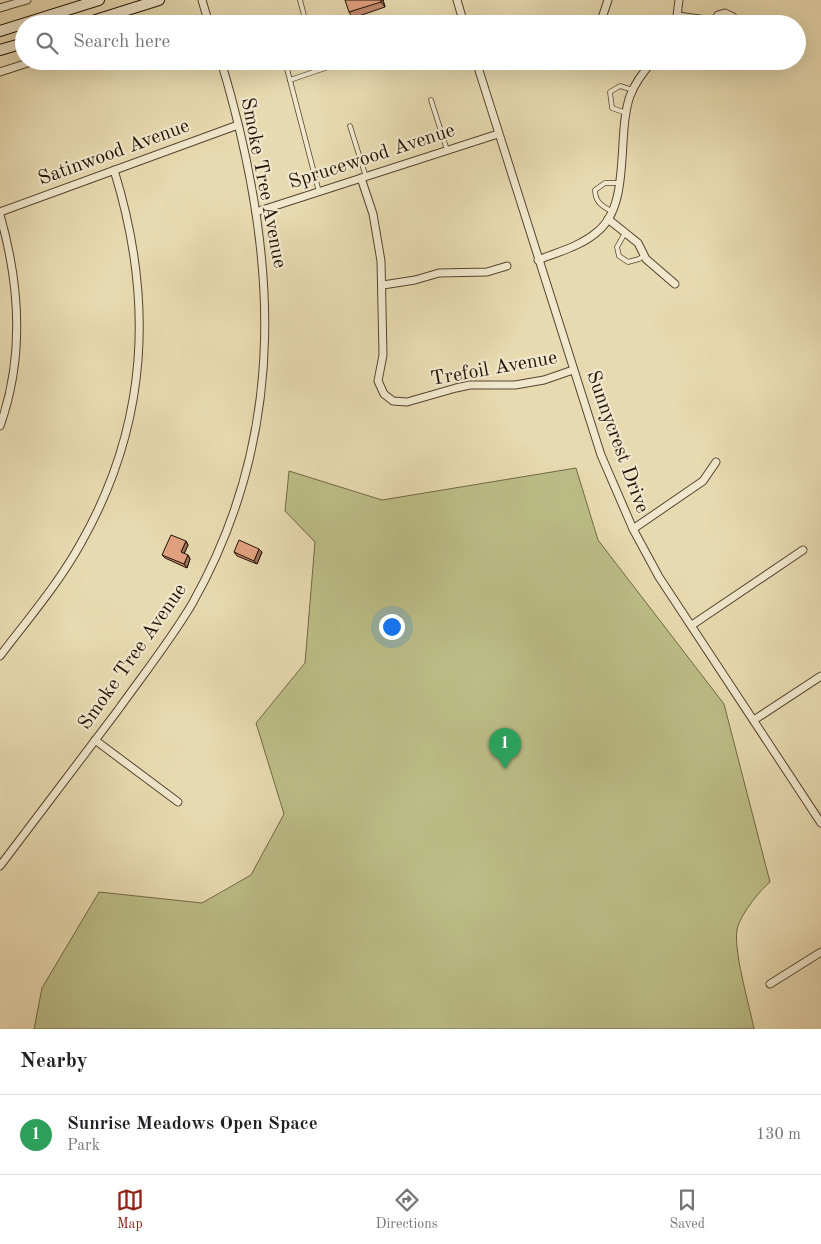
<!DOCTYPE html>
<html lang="en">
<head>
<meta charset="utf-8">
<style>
  body { margin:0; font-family:"Old Standard TT",serif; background:#f2f2f2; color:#202124 }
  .you { position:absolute; left:391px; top:626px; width:18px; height:18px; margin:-12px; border:4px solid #fff; border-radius:50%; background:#1a73e8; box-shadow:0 0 0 8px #1a73e833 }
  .badge { display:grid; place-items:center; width:32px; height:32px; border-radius:50%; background:#8f2418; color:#fff; font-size:16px; font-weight:700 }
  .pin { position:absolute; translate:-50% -41px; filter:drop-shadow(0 1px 2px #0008) }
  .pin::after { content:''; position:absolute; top:26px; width:18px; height:15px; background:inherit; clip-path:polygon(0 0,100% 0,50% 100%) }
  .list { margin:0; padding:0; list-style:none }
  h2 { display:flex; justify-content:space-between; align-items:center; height:65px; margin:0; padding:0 20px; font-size:21px }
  h2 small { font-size:16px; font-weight:400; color:#757577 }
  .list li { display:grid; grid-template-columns:32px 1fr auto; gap:15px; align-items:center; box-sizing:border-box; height:80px; padding:0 20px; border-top:1px solid #e0e0e0 }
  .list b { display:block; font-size:19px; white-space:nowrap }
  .list p { margin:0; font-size:16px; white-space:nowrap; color:#757577 }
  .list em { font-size:16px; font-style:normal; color:#757577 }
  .icon { flex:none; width:28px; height:28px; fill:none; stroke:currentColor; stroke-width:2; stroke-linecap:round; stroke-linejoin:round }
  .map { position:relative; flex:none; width:821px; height:1029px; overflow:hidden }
  .search { position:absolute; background:#fff; box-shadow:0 5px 20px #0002; left:15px; right:15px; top:15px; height:55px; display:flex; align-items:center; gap:12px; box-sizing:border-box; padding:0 18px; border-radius:28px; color:#757577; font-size:19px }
  .sheet { height:145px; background:#fff }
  nav { display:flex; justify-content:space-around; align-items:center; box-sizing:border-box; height:70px; border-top:1px solid #e0e0e0; background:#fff; font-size:14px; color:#757577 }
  nav a { display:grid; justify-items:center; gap:2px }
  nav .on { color:#8f2418 }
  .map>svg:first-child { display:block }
</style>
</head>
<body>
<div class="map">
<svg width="821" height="1029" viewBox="0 0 821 1029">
  <rect width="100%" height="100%" fill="#e8dab0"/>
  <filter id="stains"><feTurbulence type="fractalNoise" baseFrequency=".004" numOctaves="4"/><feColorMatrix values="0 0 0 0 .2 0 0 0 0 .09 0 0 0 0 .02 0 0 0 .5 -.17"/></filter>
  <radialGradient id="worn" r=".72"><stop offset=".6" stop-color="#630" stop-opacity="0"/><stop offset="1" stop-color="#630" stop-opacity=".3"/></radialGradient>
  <path fill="#bcbe87" stroke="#6f6846" d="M576,468L598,540L724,704L770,882C760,890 742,913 738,926C731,944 750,1007 754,1029H34L42,988L99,892L202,903L251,875L284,814L256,723L305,663L315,542L285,511L289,471L382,500Z"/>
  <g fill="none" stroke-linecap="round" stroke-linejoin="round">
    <defs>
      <g id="service">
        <polyline points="291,24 305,19 300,0"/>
        <polyline points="660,24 671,24"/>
        <polyline points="285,61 319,192"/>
        <polyline points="290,80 337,64"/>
        <polyline points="431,100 447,150"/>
        <polyline points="626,113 612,108 610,92 620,86 633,90"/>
        <polyline points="350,126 366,177"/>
        <path d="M611,211C602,206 595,202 595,190L605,183H619"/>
        <polyline points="625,233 617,247 619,256 628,262 639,259 645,255"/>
      </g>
      <g id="minor">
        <polyline points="202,0 209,24"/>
        <polyline points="457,0 464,24"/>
        <polyline points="0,8 27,0"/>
        <polyline points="678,16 714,21"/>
        <polyline points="600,24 608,0"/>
        <polyline points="676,24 679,0"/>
        <polyline points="713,24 718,15 725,13 733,17 736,24"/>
        <polyline points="476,61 601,455 633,529 659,577 821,823"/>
        <polyline points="0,72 34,61"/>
        <polyline points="361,178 373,214 381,261 383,355 378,381 384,394 393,401 407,402 456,388 470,385 515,385 544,380 573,370"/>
        <polyline points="0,212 238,125"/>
        <polyline points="256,212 498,134"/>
        <path d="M0,215C20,285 25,356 0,426"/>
        <polyline points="608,219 638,243 646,259 675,284"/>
        <path d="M538,260C558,252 581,246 597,232C632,204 616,136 630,96C635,83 643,72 653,61"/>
        <polyline points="383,285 415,280 439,273 487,272 507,266"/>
        <polyline points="633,529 703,481 716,462"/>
        <polyline points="692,625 803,550"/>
        <path d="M0,656C28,619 59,583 81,543C149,423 154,299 114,170"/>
        <polyline points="754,720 821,676"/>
        <polyline points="95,740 178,802"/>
        <path d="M0,866C39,814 79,762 118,710C143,675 170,641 192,604C291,429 277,248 221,61"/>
        <polyline points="770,984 821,952"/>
      </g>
      <g id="secondary">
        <polyline points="83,24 159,0"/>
        <polyline points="0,31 99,0"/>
        <polyline points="0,50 24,43"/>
      </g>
    </defs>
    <use href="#service" stroke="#544430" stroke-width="5.5"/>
    <use href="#minor" stroke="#544430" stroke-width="9"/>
    <use href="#secondary" stroke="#221206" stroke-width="12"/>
    <use href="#service" stroke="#f0e7cc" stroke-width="4"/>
    <use href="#minor" stroke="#f0e7cc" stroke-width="7"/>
    <use href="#secondary" stroke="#f0e7cc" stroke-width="10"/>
  </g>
  <g fill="#c38b6f" stroke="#221206">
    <polygon points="383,0 385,7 353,18 349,12"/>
    <polygon points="186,541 188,545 184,554 188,555 190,559 187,568 165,558 162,555"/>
    <polygon points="234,552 262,552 257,564 237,556"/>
  </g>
  <g fill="#9f715a" stroke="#221206">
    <polygon points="381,0 383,0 385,7 381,2"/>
    <polygon points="186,541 188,545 183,556 181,552"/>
    <polygon points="259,549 262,552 257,564 254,561"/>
    <polygon points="188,555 190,559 187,568 184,564"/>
  </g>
  <g fill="#e3a281" stroke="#221206">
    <polygon points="345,0 381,0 381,2 349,12"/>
    <polygon points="171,535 186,541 181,552 188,555 184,564 162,555"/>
    <polygon points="239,540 259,549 254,561 234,552"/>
  </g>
  <g text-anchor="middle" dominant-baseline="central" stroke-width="4.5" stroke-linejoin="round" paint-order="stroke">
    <g font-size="20" fill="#221206" stroke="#f0e7cc">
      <text transform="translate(114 153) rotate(-20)">Satinwood Avenue</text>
      <text transform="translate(372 157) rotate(-18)">Sprucewood Avenue</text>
      <text transform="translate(263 183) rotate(79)">Smoke Tree Avenue</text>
      <text transform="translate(494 369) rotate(-10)">Trefoil Avenue</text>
      <text transform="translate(617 442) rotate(70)">Sunnycrest Drive</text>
      <text transform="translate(133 657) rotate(-55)">Smoke Tree Avenue</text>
    </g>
  </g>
  <rect width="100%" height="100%" filter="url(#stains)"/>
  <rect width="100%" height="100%" fill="url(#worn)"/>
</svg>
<div class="you"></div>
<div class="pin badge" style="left:505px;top:769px;background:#2e9e5b">1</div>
<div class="search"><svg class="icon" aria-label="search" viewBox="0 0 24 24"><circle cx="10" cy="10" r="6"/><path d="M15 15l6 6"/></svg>Search here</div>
</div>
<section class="sheet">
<h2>Nearby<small></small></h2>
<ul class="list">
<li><span class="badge" style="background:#2e9e5b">1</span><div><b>Sunrise Meadows Open Space</b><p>Park</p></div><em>130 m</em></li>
</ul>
</section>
<nav>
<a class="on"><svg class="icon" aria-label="map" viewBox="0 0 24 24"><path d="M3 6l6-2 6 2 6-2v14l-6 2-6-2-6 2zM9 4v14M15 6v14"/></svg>Map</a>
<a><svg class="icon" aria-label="directions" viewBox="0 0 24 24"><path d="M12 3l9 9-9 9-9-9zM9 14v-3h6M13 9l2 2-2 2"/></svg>Directions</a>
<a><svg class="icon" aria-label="saved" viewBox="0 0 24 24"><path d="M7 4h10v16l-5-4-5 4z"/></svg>Saved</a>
</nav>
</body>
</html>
